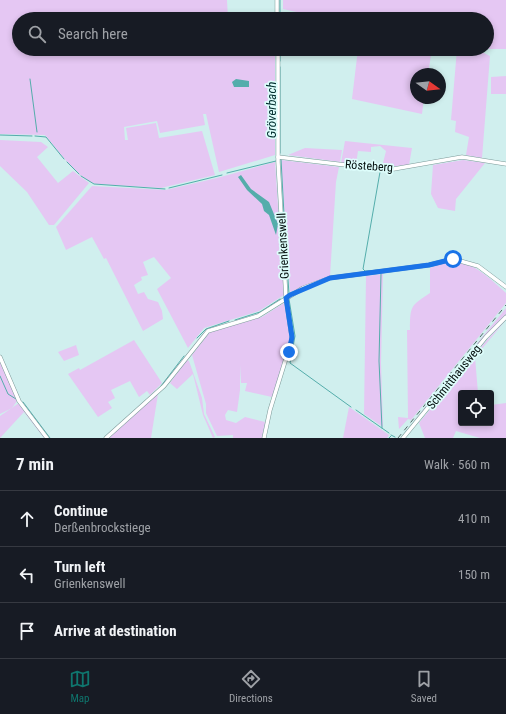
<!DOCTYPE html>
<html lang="en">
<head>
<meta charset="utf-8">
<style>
  body { margin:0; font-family:"Roboto Condensed",sans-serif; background:#20242c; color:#f1f3f6 }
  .controls { position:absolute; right:12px; bottom:12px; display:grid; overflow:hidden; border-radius:4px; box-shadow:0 2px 6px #0003 }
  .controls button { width:36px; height:36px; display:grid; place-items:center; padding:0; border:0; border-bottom:1px solid #363941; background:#171b24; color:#f1f3f6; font:20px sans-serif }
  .compass { position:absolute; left:410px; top:68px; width:36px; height:36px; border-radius:50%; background:#171b24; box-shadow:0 2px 6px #0003; rotate:105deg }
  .stop { position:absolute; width:12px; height:12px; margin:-9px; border:3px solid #1a73e8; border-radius:50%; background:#fff }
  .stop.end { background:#1a73e8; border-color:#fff; box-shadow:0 1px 4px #0008 }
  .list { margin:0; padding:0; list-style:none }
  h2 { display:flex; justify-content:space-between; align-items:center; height:52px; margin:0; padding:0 16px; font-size:17px }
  h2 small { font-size:13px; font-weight:400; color:#9ea1a6 }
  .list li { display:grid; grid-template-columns:26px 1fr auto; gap:12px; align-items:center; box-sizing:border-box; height:56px; padding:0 16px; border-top:1px solid #363941 }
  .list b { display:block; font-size:15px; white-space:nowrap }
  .list p { margin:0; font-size:13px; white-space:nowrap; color:#9ea1a6 }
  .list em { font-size:13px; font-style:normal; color:#9ea1a6 }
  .icon { flex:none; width:22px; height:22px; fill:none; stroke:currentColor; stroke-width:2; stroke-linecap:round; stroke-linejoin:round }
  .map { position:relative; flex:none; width:506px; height:438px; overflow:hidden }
  .search { position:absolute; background:#171b24; box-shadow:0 2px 6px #0003; left:12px; right:12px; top:12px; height:44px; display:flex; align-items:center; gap:10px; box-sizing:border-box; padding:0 14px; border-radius:22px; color:#9ea1a6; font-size:15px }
  .sheet { height:220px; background:#171b24 }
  nav { display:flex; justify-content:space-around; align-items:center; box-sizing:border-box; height:56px; border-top:1px solid #363941; background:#171b24; font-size:11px; color:#9ea1a6 }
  nav a { display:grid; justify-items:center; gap:2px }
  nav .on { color:#0f766e }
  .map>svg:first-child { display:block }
</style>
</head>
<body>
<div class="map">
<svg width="506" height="438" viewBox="0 0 506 438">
  <rect width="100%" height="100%" fill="#d0efee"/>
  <g fill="#e5c7f3">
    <path d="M0,0H227L228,19H19V49H275V155L219,172L206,114H203L205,125L160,133L157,121L124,127L125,140H128L126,128L156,123L159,138L202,131L215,175L161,188L97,184C80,182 57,149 45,135L0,134Z"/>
    <polygon points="283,0 506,0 506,49 487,49 487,19 328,19 283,9"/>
    <polygon points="358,49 432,49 428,74 416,74 416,98 424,98 422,114 352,99"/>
    <polygon points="457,49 480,49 480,51 490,56 482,158 466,155 469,137 455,132 456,121 451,120"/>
    <polygon points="506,76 506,94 491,94 491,77"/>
    <polygon points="0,140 41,142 48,147 37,157 58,183 73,171 89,183 54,225 49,225 27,192 0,166"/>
    <polygon points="345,141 412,148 409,165 382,167 386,151 380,146 371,147 371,152 358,151 356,164 341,163"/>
    <polygon points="305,148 342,150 340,162 288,155"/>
    <polygon points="281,160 339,167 336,182 330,276 290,292"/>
    <polygon points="463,160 485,163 456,199 455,211 438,208 431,194 433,165"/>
    <polygon points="275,162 284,295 259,311 204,328 188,348 157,289 171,278 154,257 143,262 148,275 141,277 142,280 134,285 138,294 144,292 148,299 158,302 162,311 163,319 143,331 106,258 104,259 92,237 66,250 56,227 92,186 166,190 217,178"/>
    <path d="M446,262C473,260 488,277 506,293V303L411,420L408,419L399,429L398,417L408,418L407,330H410C410,305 411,306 430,293V268Z"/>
    <polygon points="383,274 381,363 383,427 364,414 366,276"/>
    <polygon points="284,303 291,340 272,397 245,391 247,383 241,383 240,365 240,390 237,412 228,410 225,415 226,420 236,423 245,417 265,422 262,438 233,438 233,435 217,436 206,413 206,404 192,355 210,332 262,317"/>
    <polygon points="506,308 506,314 414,421"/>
    <polygon points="506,320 475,357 478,393 461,393 461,423 491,423 491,405 506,403 506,438 480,438 456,431 453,438 425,438 419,423 487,340"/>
    <polygon points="134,340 162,383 150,395 147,391 139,397 130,381 111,390 115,398 108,402 112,408 98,417 68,374 79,368 80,370"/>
    <polygon points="76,345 79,355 64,361 58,352"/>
    <polygon points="0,360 17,401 12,408 0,414"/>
    <polygon points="187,360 189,361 202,398 204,414 215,437 213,438 203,415 193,374 177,389 170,383"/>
    <polygon points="158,394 151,438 109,438 112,434"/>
    <polygon points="19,403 46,438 44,438 24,412 0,438 0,416"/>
    <polygon points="349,407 389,435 387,438 343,438"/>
  </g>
  <g fill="#54adab">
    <polygon points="236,79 249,81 249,87 234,87 232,82"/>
    <polygon points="241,175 251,189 269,202 278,224 276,235 269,215 264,211 262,204 247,190 238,177"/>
  </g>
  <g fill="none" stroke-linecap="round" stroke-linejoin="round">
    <g stroke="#54adab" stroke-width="1">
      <polyline points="280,0 280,19"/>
      <polyline points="280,49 280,61"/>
      <polyline points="280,67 280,153"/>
      <polyline points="30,79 37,132"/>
      <polyline points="0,135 32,136"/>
      <polyline points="35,136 46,137 64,159"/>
      <polyline points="281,159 285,233"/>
      <polyline points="67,162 79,174"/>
      <polyline points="227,173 276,161"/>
      <polyline points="81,176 94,184 165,189"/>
      <polyline points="169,188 222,175"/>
      <polyline points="285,236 289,294"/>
      <polyline points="380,270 365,271 363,269 380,172"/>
      <polyline points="381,274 379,361 382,428"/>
      <polyline points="289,299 295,336 290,363 351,407"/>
      <polyline points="235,320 260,312 280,299"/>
      <polyline points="197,338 206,329 229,321"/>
      <polyline points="0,376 8,394 16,399"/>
      <polyline points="161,386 184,356"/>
      <polyline points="23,402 50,438"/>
      <polyline points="356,410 389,433"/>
      <polyline points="391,435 395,437"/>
      <polyline points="389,438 391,436"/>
    </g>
    <defs>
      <g id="minor">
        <polyline points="277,0 277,19"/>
        <polyline points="278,157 388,170 462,157 506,164"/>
        <polyline points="0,357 19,401 47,438"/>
        <polyline points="106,438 164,386 208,331 258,316 303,288 330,278 429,265 453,259 478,266 506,287"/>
        <polyline points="264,438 270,410 292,339 286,298 278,162 278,49"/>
        <polyline points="403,438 486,337 506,317"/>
      </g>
    </defs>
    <use href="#minor" stroke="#7c9a99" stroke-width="4.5"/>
    <use href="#minor" stroke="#fff" stroke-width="3.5"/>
    <polyline stroke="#566968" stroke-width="1" stroke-dasharray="5 5" stroke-linecap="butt" points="398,438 506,305"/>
  </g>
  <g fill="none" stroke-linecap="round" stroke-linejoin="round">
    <polyline stroke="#1a73e8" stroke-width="5" points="289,352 292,337 286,298 290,295 330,278 429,265 453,259"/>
  </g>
  <g text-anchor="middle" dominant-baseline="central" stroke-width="3.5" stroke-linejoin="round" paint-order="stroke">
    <g font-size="12" fill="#05100f" stroke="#ddfdfb">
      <text transform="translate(369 166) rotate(4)">Rösteberg</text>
      <text transform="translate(283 246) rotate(-93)">Grienkenswell</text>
      <text transform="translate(454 377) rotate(-51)">Schmitthausweg</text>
    </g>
    <g font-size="13" font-style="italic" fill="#033030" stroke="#ddfdfb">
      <text transform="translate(271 110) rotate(-90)">Gröverbach</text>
    </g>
  </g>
</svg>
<div class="controls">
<button><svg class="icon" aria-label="locate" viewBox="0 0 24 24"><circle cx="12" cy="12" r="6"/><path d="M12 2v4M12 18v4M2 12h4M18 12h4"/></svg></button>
</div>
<svg class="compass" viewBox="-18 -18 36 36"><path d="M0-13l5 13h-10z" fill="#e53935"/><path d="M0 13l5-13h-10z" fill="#9ea1a6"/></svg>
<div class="stop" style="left:453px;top:259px"></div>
<div class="stop end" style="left:289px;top:352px"></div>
<div class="search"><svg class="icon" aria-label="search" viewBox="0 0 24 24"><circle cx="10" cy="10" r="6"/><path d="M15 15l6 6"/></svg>Search here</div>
</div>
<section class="sheet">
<h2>7 min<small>Walk · 560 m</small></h2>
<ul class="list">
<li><svg class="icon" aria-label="ahead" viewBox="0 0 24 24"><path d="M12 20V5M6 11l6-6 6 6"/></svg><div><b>Continue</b><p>Derßenbrockstiege</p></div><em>410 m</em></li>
<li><svg class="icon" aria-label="left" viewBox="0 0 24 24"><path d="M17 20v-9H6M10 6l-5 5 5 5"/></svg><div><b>Turn left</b><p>Grienkenswell</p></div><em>150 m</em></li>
<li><svg class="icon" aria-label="arrive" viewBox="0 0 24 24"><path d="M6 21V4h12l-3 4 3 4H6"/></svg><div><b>Arrive at destination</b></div></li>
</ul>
</section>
<nav>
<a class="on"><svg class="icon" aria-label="map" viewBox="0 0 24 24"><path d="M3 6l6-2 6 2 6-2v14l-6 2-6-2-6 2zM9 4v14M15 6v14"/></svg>Map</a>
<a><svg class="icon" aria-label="directions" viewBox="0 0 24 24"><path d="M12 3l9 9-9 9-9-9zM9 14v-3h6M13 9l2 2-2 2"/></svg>Directions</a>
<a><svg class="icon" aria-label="saved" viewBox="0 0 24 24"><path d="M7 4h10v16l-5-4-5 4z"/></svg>Saved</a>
</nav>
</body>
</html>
